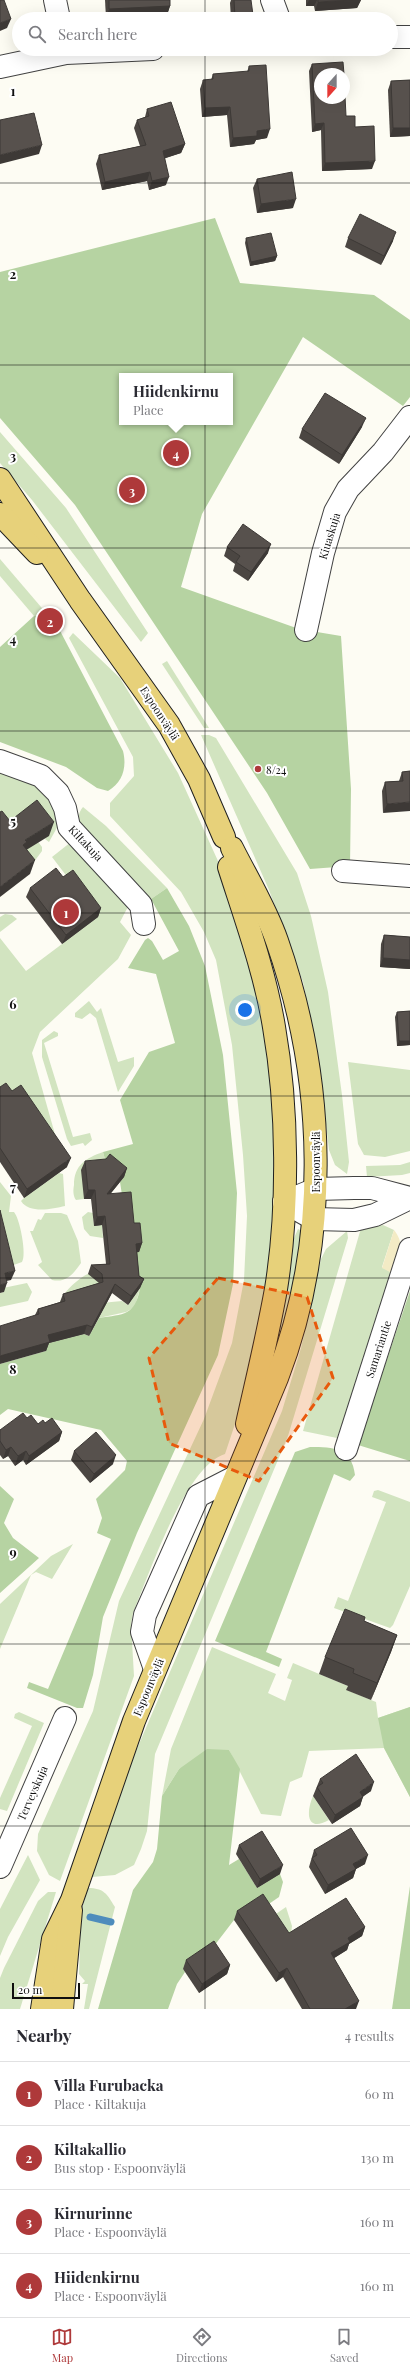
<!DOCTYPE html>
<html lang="en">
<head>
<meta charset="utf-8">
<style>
  body { margin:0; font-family:"Playfair Display",serif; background:#f7f7f7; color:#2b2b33 }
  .compass { position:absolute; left:314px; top:68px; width:36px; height:36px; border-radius:50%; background:#fff; box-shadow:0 4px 16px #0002; rotate:201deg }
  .scale { position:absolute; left:12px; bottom:10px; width:68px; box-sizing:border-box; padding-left:4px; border:2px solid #0f0f0f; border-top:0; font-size:11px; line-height:14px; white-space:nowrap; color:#0f0f0f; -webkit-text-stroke:3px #fff; paint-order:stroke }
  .you { position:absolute; left:245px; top:1010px; width:14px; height:14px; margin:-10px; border:3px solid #fff; border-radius:50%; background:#1a73e8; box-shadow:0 0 0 6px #1a73e833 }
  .badge { display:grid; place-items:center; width:26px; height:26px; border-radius:50%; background:#ae393a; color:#fff; font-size:13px; font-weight:700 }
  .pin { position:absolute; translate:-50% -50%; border:2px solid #fff; box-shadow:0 1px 4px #0006 }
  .popup { position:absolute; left:119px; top:373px; width:114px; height:52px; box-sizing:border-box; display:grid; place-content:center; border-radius:0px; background:#fff; filter:drop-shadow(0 1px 3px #0005); font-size:13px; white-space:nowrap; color:#7c7c81 }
  .popup b { font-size:15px; color:#2b2b33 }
  .popup::after { content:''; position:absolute; left:50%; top:100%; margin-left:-8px; border:8px solid transparent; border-top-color:#fff }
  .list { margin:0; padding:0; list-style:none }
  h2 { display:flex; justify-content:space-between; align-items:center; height:52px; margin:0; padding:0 16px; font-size:17px }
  h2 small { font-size:13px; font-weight:400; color:#7c7c81 }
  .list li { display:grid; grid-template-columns:26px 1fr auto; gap:12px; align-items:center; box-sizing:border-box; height:64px; padding:0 16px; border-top:1px solid #e1e1e2 }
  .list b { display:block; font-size:15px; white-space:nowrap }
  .list p { margin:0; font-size:13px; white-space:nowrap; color:#7c7c81 }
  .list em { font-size:13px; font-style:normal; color:#7c7c81 }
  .icon { flex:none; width:22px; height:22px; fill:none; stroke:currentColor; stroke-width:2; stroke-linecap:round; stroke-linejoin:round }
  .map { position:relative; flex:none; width:410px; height:2009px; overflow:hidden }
  .search { position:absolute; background:#fff; box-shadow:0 4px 16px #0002; left:12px; right:12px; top:12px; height:44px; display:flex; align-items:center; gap:10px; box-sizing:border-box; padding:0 14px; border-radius:22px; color:#7c7c81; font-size:15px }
  .sheet { height:308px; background:#fff }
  nav { display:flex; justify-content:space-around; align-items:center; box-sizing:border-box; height:56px; border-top:1px solid #e1e1e2; background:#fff; font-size:11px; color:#7c7c81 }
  nav a { display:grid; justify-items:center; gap:2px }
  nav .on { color:#ae393a }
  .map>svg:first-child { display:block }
</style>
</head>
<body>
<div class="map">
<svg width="410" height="2009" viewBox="0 0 410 2009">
  <rect width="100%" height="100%" fill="#fdfcf3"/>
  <g fill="#d2e4c0">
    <polygon points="0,432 66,508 148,633 141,642 32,500 0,463"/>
    <polygon points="0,559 47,614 34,616 0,576"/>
    <path d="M73,633L120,678L178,773L218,861L250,950L270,1045L277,1140L272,1251L245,1394L225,1454C185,1466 149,1575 133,1613L131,1624L134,1676L60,1881L49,1875L37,1851L38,1834L93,1711L119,1601L204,1419L232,1343L244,1280L247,1216L243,1155L232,1045L216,960L204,932L181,892L110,816V803L134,776L133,757L69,638Z"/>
    <polygon points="167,661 209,728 204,728 162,664"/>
    <polygon points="201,735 209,735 216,738 297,873 311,916 328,992 342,1095 349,1162 347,1174 335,1165 329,1150 318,1056 303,982 269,890"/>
    <path d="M0,771C35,784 48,786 59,824L49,842L45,839L48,835L23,822L42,847V851L19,882L0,828Z"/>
    <path d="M83,807L106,826L167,888L151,899L80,826C78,818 78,813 83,807Z"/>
    <polygon points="71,842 131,901 120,922 131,935 118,959 40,1032 32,1053 62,1159 0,1087 0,938 26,971 98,917 52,857"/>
    <polygon points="5,914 12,915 17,919 0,932 0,917"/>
    <polygon points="89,1001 97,1012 101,1008 118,1062 134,1057 134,1066 118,1092 96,1018 90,1013 82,1019 75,1017 75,1013"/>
    <polygon points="54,1031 58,1033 58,1036 44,1043 73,1137 90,1133 92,1140 85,1146 83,1143 71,1146 67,1139 42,1057 42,1040"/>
    <polygon points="348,1062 410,1070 410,1151 385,1157 364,1155 358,1144"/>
    <path d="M103,1152L106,1163L84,1199L76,1200C73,1196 73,1190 74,1185C74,1165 86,1158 103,1152Z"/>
    <polygon points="410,1162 410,1173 402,1175 367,1177 366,1166 400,1165"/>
    <path d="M59,1173L63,1174L65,1206C52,1209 29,1214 21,1201L24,1198Z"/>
    <path d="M0,1182L11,1196L9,1212H14C20,1219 27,1255 22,1262L8,1267L0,1247Z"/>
    <polygon points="88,1212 93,1213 94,1226 102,1225 103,1238 90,1236 84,1229 82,1217"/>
    <path d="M45,1213H61L67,1215L78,1241L81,1263C73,1274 67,1283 52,1280L38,1265L42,1262L41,1259L30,1231H33L38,1219L41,1220Z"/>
    <polygon points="383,1225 394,1230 382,1267 394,1274 337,1438 303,1431 361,1228"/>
    <polygon points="298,1229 302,1231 295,1287 280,1345 273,1343 287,1254"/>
    <polygon points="347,1231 348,1238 288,1436 155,1754 147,1831 141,1849 134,1865 115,1875 92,1877 130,1765 282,1411 301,1348 321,1259 326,1249"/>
    <path d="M92,1272L98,1273L101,1303L122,1301L128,1305L140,1288L135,1307L126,1312L99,1318L60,1303C63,1291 81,1276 92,1272Z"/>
    <polygon points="27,1283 32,1292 28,1301 0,1307 0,1293 4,1292 3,1288"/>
    <polygon points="378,1490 410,1502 410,1586 393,1625 390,1628 334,1608 338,1597 348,1601 386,1502 372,1497 374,1491"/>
    <polygon points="73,1544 52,1579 36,1572 31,1575 0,1649 0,1604 51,1556"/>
    <polygon points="212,1647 276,1674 268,1693 285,1701 292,1680 287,1678 293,1663 348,1686 347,1690 376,1702 378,1718 410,1707 410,1797 384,1748 309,1751 302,1777 290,1782 281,1816 261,1814 229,1750 179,1769 162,1796 171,1749"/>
    <polygon points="19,1712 44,1723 7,1811 0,1809 0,1798 32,1726 14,1718 15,1714"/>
    <path d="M313,1796L329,1820C306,1833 306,1812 313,1796Z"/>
    <polygon points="28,1855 40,1880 8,1937 0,1956 0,1909"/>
    <path d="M88,1888C104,1888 107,1894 115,1907L89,2009H84L88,1984H82L85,1981L79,1974L81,1913Z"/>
    <polygon points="48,1892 56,1892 20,2009 0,2009 0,1978 4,1968 38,1901"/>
    <polygon points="286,1907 292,1926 291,1934 284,1939 270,1918"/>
  </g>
  <g fill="#b6d3a2" fill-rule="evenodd">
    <path d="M215,218L240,283L374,295L410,320V397L403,406L303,337L202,514L181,587L299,629L341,636L351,789L350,866L310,869L267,793L75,505L0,418V272ZM122,376H230V422H122Z"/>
    <path d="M47,614L44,618L53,628L57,625L123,751C127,767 123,782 108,791L97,788L66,767L0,742V647L34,616Z"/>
    <path d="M167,888L189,926L205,966L223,1055L237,1193L233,1284L218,1355L137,1533L103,1617L93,1675L83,1708H77L27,1688L29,1682L48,1689L111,1539L97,1533L102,1518L96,1499L125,1470L127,1461L101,1430L8,1409L0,1415V1364L46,1351L45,1344L84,1334L89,1336L99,1318C124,1314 135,1316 140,1288L136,1285L120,1182L124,1177L106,1163L103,1152L133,1144L120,1100L149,1052L175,1043L156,974L128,968L145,940L148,938L152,941L163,960L179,951L151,899Z"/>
    <polygon points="410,1291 410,1461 358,1445"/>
    <path d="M310,1447C334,1447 352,1448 355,1475L350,1481L334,1474L329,1487L266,1652L282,1659L279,1667L215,1641L295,1452Z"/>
    <polygon points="0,1486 14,1499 4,1523 13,1538 39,1558 0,1593"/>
    <polygon points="410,1707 410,1797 384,1748 378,1718"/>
    <polygon points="207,1749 229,1750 240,1769 229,1865 239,1859 257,1888 280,1874 283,1882 279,1897 263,1908 234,1920 211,1950 183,1969 185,1972 177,1984 168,2009 98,2009 133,1890 153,1862 157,1849 162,1796 179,1769"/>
    <polygon points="410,1886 410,2009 392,2009"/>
  </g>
  <path fill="#f3ebc5" d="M394,1230C406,1245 399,1256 394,1274L382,1268Z"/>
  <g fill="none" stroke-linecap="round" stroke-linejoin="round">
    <polyline stroke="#4e8cbc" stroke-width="7" points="90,1917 111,1922"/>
    <defs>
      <g id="street">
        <polyline points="55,0 59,19"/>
        <polyline points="272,0 279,19"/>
        <polyline points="391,37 410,37"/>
        <polyline points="0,67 66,53 153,49"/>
        <polyline points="306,630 323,553 335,512 348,489 383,452 410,417"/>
        <polyline points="0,761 41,776 58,793 65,808 69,827 141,905 144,924"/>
        <polyline points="343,871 410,876"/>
        <polyline points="284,1202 314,1219 354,1220 375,1215 410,1198"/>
        <polyline points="284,1202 316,1189 354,1188 372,1188 410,1198"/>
        <polyline points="346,1449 410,1249"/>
        <polyline points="155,1669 142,1632 145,1615 198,1496 235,1477"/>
        <polyline points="0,1867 65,1718"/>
      </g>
      <g id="primary">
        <polyline points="0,479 80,600 169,725 199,779 224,837"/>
        <polyline points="0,514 37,553"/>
        <path d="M229,867C246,920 265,972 274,1027C288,1107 289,1208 276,1289C268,1334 257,1379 247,1424"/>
        <path d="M42,2009L53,1939L72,1900L134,1721L277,1378C331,1238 326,1081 277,941C266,909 247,878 232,848"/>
        <polyline points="62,2009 71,1910"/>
      </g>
    </defs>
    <use href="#street" stroke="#424242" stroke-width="24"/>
    <use href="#primary" stroke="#202020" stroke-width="24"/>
    <use href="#street" stroke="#fff" stroke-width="22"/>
    <use href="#primary" stroke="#e7d17a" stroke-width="22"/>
  </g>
  <g fill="#4b4642">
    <polygon points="105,0 170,0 170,6 167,15 106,18"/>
    <polygon points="231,0 251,0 251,19 231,19 230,3"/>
    <polygon points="306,0 361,0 357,8 315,11 314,6 306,6"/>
    <polygon points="312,64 346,116 355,127 372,169 322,171 321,130 312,132 309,71"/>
    <polygon points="249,66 267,138 256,140 254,144 230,147 227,115 202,117 200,89 203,80 211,80 213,74 247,72"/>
    <polygon points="410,80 410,136 390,137 388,90 391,81"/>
    <polygon points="147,109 185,144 181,153 165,158 166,185 149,190 147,181 102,190 96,164 99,155 140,146 134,128 137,120 145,117"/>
    <polygon points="257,179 293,208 257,213 253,188"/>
    <polygon points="246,238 277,256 275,261 250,266 245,243"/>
    <polygon points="348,238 393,241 381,265 345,247"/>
    <polygon points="362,427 339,464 299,438 302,429"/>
    <polygon points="227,547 268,553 248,581 233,571 235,564 224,556"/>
    <polygon points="410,771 383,813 382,791 385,782 399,781 402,772"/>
    <polygon points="63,877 101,908 98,917 62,944 26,897 30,888"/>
    <polygon points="384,935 410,937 410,969 380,967 381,944"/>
    <polygon points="410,1011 410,1045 397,1046 395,1017 397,1012"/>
    <polygon points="0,1087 67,1167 24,1198 0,1162"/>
    <polygon points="85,1161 127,1168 124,1177 111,1193 134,1223 142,1243 139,1252 137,1252 139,1276 144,1279 140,1288 128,1305 112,1293 89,1336 84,1334 49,1343 46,1351 35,1315 38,1309 60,1302 63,1294 99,1283 88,1274 91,1265 106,1264 102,1225 94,1226 91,1199 84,1199 81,1170"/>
    <polygon points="27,1418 38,1424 45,1423 62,1432 59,1441 26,1465 23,1460 15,1466 8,1456 3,1459 0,1455 0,1430"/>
    <polygon points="74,1451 113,1464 90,1483 71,1460"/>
    <polygon points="364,1621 397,1635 391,1652 371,1700 346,1690 348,1686 319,1674 325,1657"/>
    <polygon points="320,1779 371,1791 363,1796 360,1806 332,1824 313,1796"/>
    <polygon points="239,1845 280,1874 257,1888 236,1854"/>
    <polygon points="314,1850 365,1864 356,1869 353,1878 325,1894 309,1867"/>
    <polygon points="237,1911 289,1933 365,1927 362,1936 349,1944 347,1950 334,1958 356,2009 302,2009 283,1977 276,1982 234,1920"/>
    <polygon points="186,1960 230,1965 227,1974 199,1993 183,1969"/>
  </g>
  <g fill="#3d3936">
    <polygon points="309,0 317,0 314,6 306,6"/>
    <polygon points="353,0 361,0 357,8 315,11 318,2"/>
    <polygon points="170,6 167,15 106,18 109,9"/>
    <polygon points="253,15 251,19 234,19 235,17"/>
    <polygon points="11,19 7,28 0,31 0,23"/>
    <polygon points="230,107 227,115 202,117 205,108"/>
    <polygon points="324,123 321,130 312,132 315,124"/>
    <polygon points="393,128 410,128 410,136 390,137"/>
    <polygon points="270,129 267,138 256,140 254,144 230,147 233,138 257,131"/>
    <polygon points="185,144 181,153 160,160 163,151"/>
    <polygon points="42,145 39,154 0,164 0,155"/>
    <polygon points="375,161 372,169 322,171 325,163"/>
    <polygon points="150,172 147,181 102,190 105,182"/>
    <polygon points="169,177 166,185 149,190 152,181"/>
    <polygon points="296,199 293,208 257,213 261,204"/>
    <polygon points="396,232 393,241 381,265 384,256"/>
    <polygon points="277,256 275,261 250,266 251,262"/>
    <polygon points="366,418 362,427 339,464 342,455"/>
    <polygon points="271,544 268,553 248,581 251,572"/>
    <polygon points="410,802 410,811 383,813 387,804"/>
    <polygon points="54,822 49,836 23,852 18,859 25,840"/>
    <polygon points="35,860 30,874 0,897 0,887"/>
    <polygon points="101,908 98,917 62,944 66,935"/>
    <polygon points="383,958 410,960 410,969 380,967"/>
    <polygon points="399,1041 410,1041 410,1045 397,1046"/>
    <polygon points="71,1158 67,1167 24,1198 27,1189"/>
    <polygon points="127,1168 124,1177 103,1203 107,1194"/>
    <polygon points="88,1190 95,1190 91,1199 84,1199"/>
    <polygon points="105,1216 102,1225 94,1226 97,1217"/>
    <polygon points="142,1243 139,1252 133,1253 136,1244"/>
    <polygon points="15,1271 11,1280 2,1282 5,1273"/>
    <polygon points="144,1279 140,1288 128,1305 131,1296"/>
    <polygon points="7,1283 4,1292 0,1293 0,1285"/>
    <polygon points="115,1284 112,1293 89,1336 92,1327"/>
    <polygon points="87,1325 84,1334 49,1343 46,1351 0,1364 0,1356 48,1335"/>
    <polygon points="62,1432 59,1441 26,1465 29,1456"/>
    <polygon points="11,1447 8,1456 3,1459 6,1450"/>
    <polygon points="26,1451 23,1460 15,1466 18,1456"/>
    <polygon points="116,1455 113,1464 90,1483 94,1474"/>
    <polygon points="397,1635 391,1652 371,1700 377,1683"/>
    <polygon points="374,1782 371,1791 357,1801 360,1792"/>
    <polygon points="363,1797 360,1806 332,1824 335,1815"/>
    <polygon points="368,1855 365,1864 356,1869 353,1878 325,1894 328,1885 353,1864"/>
    <polygon points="283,1865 280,1874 257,1888 260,1879"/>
    <polygon points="365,1927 362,1936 349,1944 347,1950 328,1962 331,1953 348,1938"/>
    <polygon points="230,1965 227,1974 199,1993 202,1984"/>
    <polygon points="287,1968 283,1977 276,1982 279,1973"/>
    <polygon points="359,2001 356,2009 345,2009"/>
  </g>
  <g fill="#57514d" stroke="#3d3936">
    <polygon points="0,0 4,0 11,19 0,23"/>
    <polygon points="109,0 170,0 170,6 109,9"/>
    <polygon points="234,0 251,0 253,15 235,17"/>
    <polygon points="318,0 353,0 318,2"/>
    <polygon points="343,62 344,74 320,74 320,98 344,98 344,76 346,116 355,116 355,127 374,126 375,161 325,163 324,123 315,124 312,64"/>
    <polygon points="266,65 270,129 257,131 257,136 233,138 230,107 205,108 203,80 213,79 213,74 249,71 249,66"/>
    <polygon points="410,80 410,128 393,128 391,81"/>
    <polygon points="171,102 185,144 163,151 169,177 152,181 150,172 105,182 99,155 146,145 137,120 149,116 147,109"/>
    <polygon points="34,113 42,145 0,155 0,120"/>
    <polygon points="292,172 296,199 261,204 257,179"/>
    <polygon points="360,214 396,232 384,256 348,238"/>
    <polygon points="271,233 277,256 251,262 246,238"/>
    <polygon points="325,393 366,418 342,455 302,429"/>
    <polygon points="243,524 271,544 251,572 236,562 240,556 227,547"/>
    <polygon points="410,771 410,802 387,804 385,782 403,781 402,772"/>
    <polygon points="37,800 54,822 25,840 27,842 23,845 35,860 0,887 0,812 2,811 10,821"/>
    <polygon points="56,868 63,877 73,870 101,908 66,935 30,888"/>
    <polygon points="384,935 410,937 410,960 383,958"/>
    <polygon points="410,1011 410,1041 399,1041 397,1012"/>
    <polygon points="6,1083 12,1091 21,1085 71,1158 27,1189 0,1148 0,1087"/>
    <polygon points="110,1154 127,1168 107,1194 131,1192 134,1223 140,1223 142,1243 136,1244 139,1276 144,1279 131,1296 115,1284 92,1327 87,1325 48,1335 50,1342 0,1356 0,1326 39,1314 38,1309 65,1301 63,1294 103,1282 102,1274 91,1265 110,1264 105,1216 97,1217 95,1190 88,1190 85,1161 106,1159"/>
    <polygon points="0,1210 15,1271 5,1273 7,1283 0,1285"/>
    <polygon points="23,1413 27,1418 31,1415 38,1424 43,1420 45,1423 52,1418 62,1432 29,1456 26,1451 18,1456 11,1447 6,1450 0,1441 0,1430"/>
    <polygon points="96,1432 116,1455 94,1474 74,1451"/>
    <polygon points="345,1609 365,1617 364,1621 397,1635 377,1683 353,1673 354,1669 325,1657"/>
    <polygon points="356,1754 374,1782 360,1792 363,1797 335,1815 317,1787 323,1783 320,1779"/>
    <polygon points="351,1828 368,1855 353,1864 356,1869 328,1885 312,1858 317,1855 314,1850"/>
    <polygon points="262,1831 283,1865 260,1879 239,1845"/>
    <polygon points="263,1894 289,1933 346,1898 365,1927 348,1938 350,1942 331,1953 359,2001 345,2009 310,2009 287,1968 279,1973 237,1911"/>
    <polygon points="214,1941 230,1965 202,1984 186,1960"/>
  </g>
  <path fill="#e8590c" fill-opacity="0.2" stroke="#e8590c" stroke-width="3" stroke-dasharray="8 5" stroke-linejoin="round" d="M218,1278L307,1297L333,1378L259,1481L169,1443L149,1358Z"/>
  <path fill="none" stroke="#0f0f0f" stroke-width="1" stroke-opacity="0.55" d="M205,0V19M205,49V2009M0,183H410M0,365H410M0,548H410M0,731H410M0,913H410M0,1096H410M0,1278H410M0,1461H410M0,1644H410M0,1826H410"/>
  <circle fill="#ae393a" stroke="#fff" stroke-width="1.5" cx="258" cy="769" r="4"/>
  <g text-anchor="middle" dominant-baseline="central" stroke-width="4" stroke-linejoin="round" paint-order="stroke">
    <g font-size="11" fill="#0f0f0f" stroke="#fff">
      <text transform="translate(329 536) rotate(-73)">Kiuaskuja</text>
      <text transform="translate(160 713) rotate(57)">Espoonväylä</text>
      <text transform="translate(86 843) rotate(47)">Kiltakuja</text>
      <text transform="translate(315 1162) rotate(-90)">Espoonväylä</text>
      <text transform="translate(378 1349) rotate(-72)">Samariantie</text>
      <text transform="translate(148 1687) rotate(-67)">Espoonväylä</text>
      <text transform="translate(32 1793) rotate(-66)">Terveyskuja</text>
    </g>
    <g font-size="11" fill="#0f0f0f" stroke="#fff" text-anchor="start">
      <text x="266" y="769">8/24</text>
    </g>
  </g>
  <g font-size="13" text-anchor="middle" font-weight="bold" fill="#0f0f0f" stroke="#fff" stroke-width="4" stroke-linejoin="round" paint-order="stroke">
    <text x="13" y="96">1</text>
    <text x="13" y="279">2</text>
    <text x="13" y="461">3</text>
    <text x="13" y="644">4</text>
    <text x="13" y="826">5</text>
    <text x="13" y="1009">6</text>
    <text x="13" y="1192">7</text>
    <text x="13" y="1374">8</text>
    <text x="13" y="1557">9</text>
  </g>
</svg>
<svg class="compass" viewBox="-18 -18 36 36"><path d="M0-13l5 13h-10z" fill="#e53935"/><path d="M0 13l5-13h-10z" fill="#7c7c81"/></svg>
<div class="scale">20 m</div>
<div class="you"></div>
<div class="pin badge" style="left:66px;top:912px">1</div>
<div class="pin badge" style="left:50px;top:621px">2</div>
<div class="pin badge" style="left:132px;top:490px">3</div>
<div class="pin badge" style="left:176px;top:453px">4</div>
<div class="popup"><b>Hiidenkirnu</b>Place</div>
<div class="search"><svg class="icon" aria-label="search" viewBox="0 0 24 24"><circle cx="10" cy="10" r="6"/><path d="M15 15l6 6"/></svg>Search here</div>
</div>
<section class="sheet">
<h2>Nearby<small>4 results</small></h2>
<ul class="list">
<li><span class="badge">1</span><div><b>Villa Furubacka</b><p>Place · Kiltakuja</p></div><em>60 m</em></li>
<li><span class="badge">2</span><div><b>Kiltakallio</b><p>Bus stop · Espoonväylä</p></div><em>130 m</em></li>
<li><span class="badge">3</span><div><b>Kirnurinne</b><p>Place · Espoonväylä</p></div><em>160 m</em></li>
<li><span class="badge">4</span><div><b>Hiidenkirnu</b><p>Place · Espoonväylä</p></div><em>160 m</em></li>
</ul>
</section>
<nav>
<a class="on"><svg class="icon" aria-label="map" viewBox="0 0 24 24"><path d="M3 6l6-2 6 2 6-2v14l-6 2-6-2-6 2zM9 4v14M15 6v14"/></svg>Map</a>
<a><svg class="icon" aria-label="directions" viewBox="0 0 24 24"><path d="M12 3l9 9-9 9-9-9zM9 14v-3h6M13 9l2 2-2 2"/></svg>Directions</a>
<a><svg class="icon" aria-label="saved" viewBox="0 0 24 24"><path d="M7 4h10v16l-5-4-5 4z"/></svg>Saved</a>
</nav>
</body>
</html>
